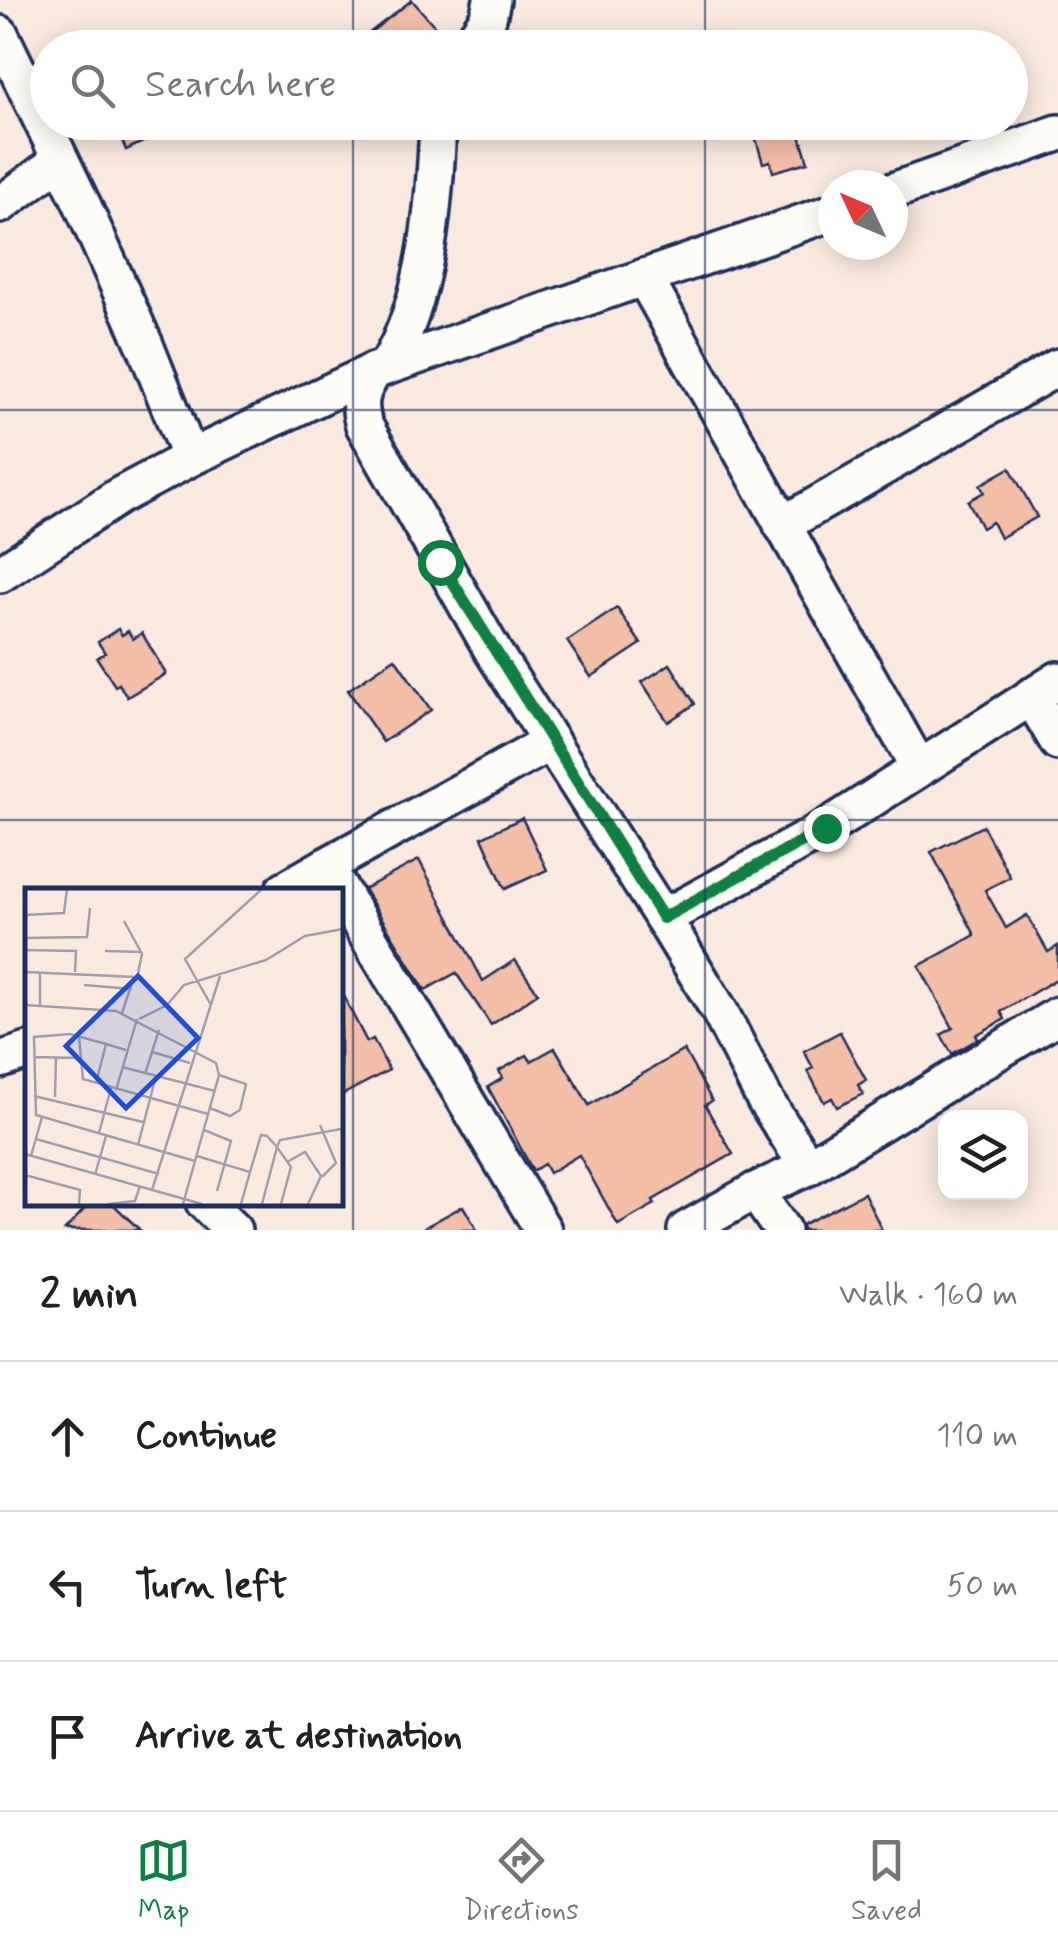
<!DOCTYPE html>
<html lang="en">
<head>
<meta charset="utf-8">
<style>
  body { margin:0; font-family:Mynerve,sans-serif; background:#f2f2f2; color:#202124 }
  .controls { position:absolute; right:30px; bottom:30px; display:grid; overflow:hidden; border-radius:20px; box-shadow:0 5px 25px #0003 }
  .controls button { width:90px; height:90px; display:grid; place-items:center; padding:0; border:0; border-bottom:2px solid #e0e0e0; background:#fff; color:#202124; font:50px sans-serif }
  .compass { position:absolute; left:818px; top:170px; width:90px; height:90px; border-radius:50%; background:#fff; box-shadow:0 5px 25px #0003; rotate:314deg }
  .stop { position:absolute; width:30px; height:30px; margin:-22px; border:8px solid #0b8043; border-radius:50%; background:#fff }
  .stop.end { background:#0b8043; border-color:#fff; box-shadow:0 2px 10px #0008 }
  .list { margin:0; padding:0; list-style:none }
  h2 { display:flex; justify-content:space-between; align-items:center; height:130px; margin:0; padding:0 40px; font-size:42px }
  h2 small { font-size:32px; font-weight:400; color:#757577 }
  .list li { display:grid; grid-template-columns:65px 1fr auto; gap:30px; align-items:center; box-sizing:border-box; height:150px; padding:0 40px; border-top:2px solid #e0e0e0 }
  .list b { display:block; font-size:38px; white-space:nowrap }
  .list em { font-size:32px; font-style:normal; color:#757577 }
  .icon { flex:none; width:55px; height:55px; fill:none; stroke:currentColor; stroke-width:2; stroke-linecap:round; stroke-linejoin:round }
  .map { position:relative; flex:none; width:1058px; height:1230px; overflow:hidden }
  .search { position:absolute; background:#fff; box-shadow:0 5px 25px #0003; left:30px; right:30px; top:30px; height:110px; display:flex; align-items:center; gap:25px; box-sizing:border-box; padding:0 35px; border-radius:55px; color:#757577; font-size:38px }
  .sheet { height:580px; background:#fff }
  nav { display:flex; justify-content:space-around; align-items:center; box-sizing:border-box; height:140px; border-top:2px solid #e0e0e0; background:#fff; font-size:28px; color:#757577 }
  nav a { display:grid; justify-items:center; gap:5px }
  nav .on { color:#0b8043 }
  .map>svg:first-child { display:block }
</style>
</head>
<body>
<div class="map">
<svg width="1058" height="1230" viewBox="0 0 1058 1230">
  <rect width="100%" height="100%" fill="#fae9df"/>
  <filter id="ink" filterUnits="userSpaceOnUse"><feTurbulence type="fractalNoise" baseFrequency=".01" numOctaves="2"/><feDisplacementMap in="SourceGraphic" scale="20" xChannelSelector="R" yChannelSelector="G"/><feConvolveMatrix kernelMatrix="1 2 1 2 8 2 1 2 1" color-interpolation-filters="sRGB"/></filter>
  <g filter="url(#ink)">
    <g fill="#f3bea6" stroke="#1b2f5e" stroke-width="2.5">
      <polygon points="412,0 438,30 414,48 350,48"/>
      <polygon points="114,122 185,122 126,150"/>
      <polygon points="751,122 796,122 808,162 773,172 770,161 763,163"/>
      <polygon points="1010,468 1037,517 1000,538 992,522 982,528 968,501 984,492 980,485"/>
      <polygon points="617,608 641,644 591,677 567,641"/>
      <polygon points="118,629 122,635 128,631 133,639 142,633 166,674 127,697 119,684 115,686 97,658 105,653 98,642"/>
      <polygon points="395,658 431,710 383,742 348,690"/>
      <polygon points="670,664 695,704 668,722 642,682"/>
      <polygon points="522,818 547,870 505,889 482,837"/>
      <polygon points="983,826 1010,877 985,890 1006,928 1027,915 1048,952 1058,946 1058,978 1001,1012 1005,1019 976,1035 978,1039 952,1054 941,1035 953,1028 919,966 975,935 931,852"/>
      <polygon points="419,860 483,981 515,960 538,993 491,1025 456,973 425,990 364,889"/>
      <polygon points="340,990 367,1042 373,1039 389,1070 340,1096"/>
      <polygon points="840,1032 866,1080 858,1085 863,1094 837,1107 832,1098 824,1102 808,1071 813,1068 804,1051"/>
      <polygon points="555,1048 589,1105 684,1050 712,1101 705,1105 733,1154 653,1200 655,1204 618,1225 579,1155 549,1173 544,1164 533,1171 488,1087 503,1078 499,1071 527,1055 531,1061"/>
      <polygon points="864,1193 882,1230 803,1230 802,1225"/>
      <polygon points="91,1202 111,1202 140,1230 65,1230"/>
      <polygon points="463,1206 477,1230 420,1230"/>
    </g>
    <g fill="none" stroke-linecap="round" stroke-linejoin="round">
      <defs>
        <g id="minor">
          <polyline points="0,34 82,204 145,345 190,458"/>
          <polyline points="468,48 488,18 492,0"/>
          <polyline points="893,191 1058,133"/>
          <polyline points="0,205 60,160"/>
          <polyline points="644,277 919,768"/>
          <path d="M387,366C428,299 435,199 438,122"/>
          <path d="M374,371C361,391 357,402 364,425L494,653L663,918L720,1012L765,1100L808,1167"/>
          <polyline points="782,525 1058,367"/>
          <polyline points="0,574 119,496 190,458 374,371 833,212"/>
          <polyline points="1031,696 1058,742"/>
          <polyline points="284,890 326,866"/>
          <polyline points="663,918 826,828 1058,680"/>
          <polyline points="0,1060 28,1051"/>
          <polyline points="755,1191 782,1230"/>
          <polyline points="204,1202 233,1230"/>
          <polyline points="543,1230 326,866 551,742"/>
          <polyline points="686,1230 755,1191 808,1167 1058,1015"/>
        </g>
      </defs>
      <use href="#minor" stroke="#1b2f5e" stroke-width="42"/>
      <use href="#minor" stroke="#fdfcf7" stroke-width="35"/>
    </g>
  </g>
  <g fill="none" stroke-linecap="round" stroke-linejoin="round" filter="url(#ink)">
    <polyline stroke="#0b8043" stroke-width="12" points="440,562 663,918 826,828"/>
  </g>
  <path fill="none" stroke="#1b2f5e" stroke-width="2.5" stroke-opacity="0.55" d="M353,0V48M705,0V48M353,122V1230M705,122V1230M0,410H1058M0,820H1058"/>
  <g transform="translate(25 888)">
    <rect width="318" height="318" fill="#fae9df"/>
    <path fill="none" stroke="#a19fab" stroke-width="2.5" d="M0,27L39,25L42,1M99,33L117,66L112,90M0,50L62,49L65,20M0,62L51,63L50,84M80,63L115,64M0,84L109,89L97,125M15,84V117M59,97L107,101M0,117L91,123L191,175L194,187L158,316M186,117L160,71L237,1M114,131L142,117L159,97L241,72L280,48L318,41M54,149L58,191L183,226M81,156L45,146L9,149L11,227L170,273M127,164L165,175M9,169L55,170M97,179L190,203M120,186L134,142M71,195L81,156L101,162M91,202L112,131M9,208L118,234M30,209L31,169M185,220L205,228L215,222L221,196L194,187M295,237L311,275L297,289M179,242L206,253L192,303M74,245L86,200M11,251L134,286M113,257L131,188M0,266L177,316M6,268L17,229M172,268L225,284L216,316M262,274L280,264L296,288L283,316M225,284L236,247L242,248L252,259L237,316M0,287L55,302L54,316M70,287L81,248M127,302L195,88M83,316L110,313L115,298M256,316L266,279L252,259L255,252L316,241"/>
    <path fill="#1d4ed8" fill-opacity="0.15" stroke="#1d4ed8" stroke-width="5" d="M113,88L173,150L101,220L41,158Z"/>
    <rect width="318" height="318" fill="none" stroke="#1b2f5e" stroke-width="5"/>
  </g>
</svg>
<div class="controls">
<button><svg class="icon" aria-label="layers" viewBox="0 0 24 24"><path d="M12 4l9 5-9 5-9-5zM3 14l9 5 9-5"/></svg></button>
</div>
<svg class="compass" viewBox="-18 -18 36 36"><path d="M0-13l5 13h-10z" fill="#e53935"/><path d="M0 13l5-13h-10z" fill="#757577"/></svg>
<div class="stop" style="left:440px;top:562px"></div>
<div class="stop end" style="left:826px;top:828px"></div>
<div class="search"><svg class="icon" aria-label="search" viewBox="0 0 24 24"><circle cx="10" cy="10" r="6"/><path d="M15 15l6 6"/></svg>Search here</div>
</div>
<section class="sheet">
<h2>2 min<small>Walk · 160 m</small></h2>
<ul class="list">
<li><svg class="icon" aria-label="ahead" viewBox="0 0 24 24"><path d="M12 20V5M6 11l6-6 6 6"/></svg><div><b>Continue</b></div><em>110 m</em></li>
<li><svg class="icon" aria-label="left" viewBox="0 0 24 24"><path d="M17 20v-9H6M10 6l-5 5 5 5"/></svg><div><b>Turn left</b></div><em>50 m</em></li>
<li><svg class="icon" aria-label="arrive" viewBox="0 0 24 24"><path d="M6 21V4h12l-3 4 3 4H6"/></svg><div><b>Arrive at destination</b></div></li>
</ul>
</section>
<nav>
<a class="on"><svg class="icon" aria-label="map" viewBox="0 0 24 24"><path d="M3 6l6-2 6 2 6-2v14l-6 2-6-2-6 2zM9 4v14M15 6v14"/></svg>Map</a>
<a><svg class="icon" aria-label="directions" viewBox="0 0 24 24"><path d="M12 3l9 9-9 9-9-9zM9 14v-3h6M13 9l2 2-2 2"/></svg>Directions</a>
<a><svg class="icon" aria-label="saved" viewBox="0 0 24 24"><path d="M7 4h10v16l-5-4-5 4z"/></svg>Saved</a>
</nav>
</body>
</html>
